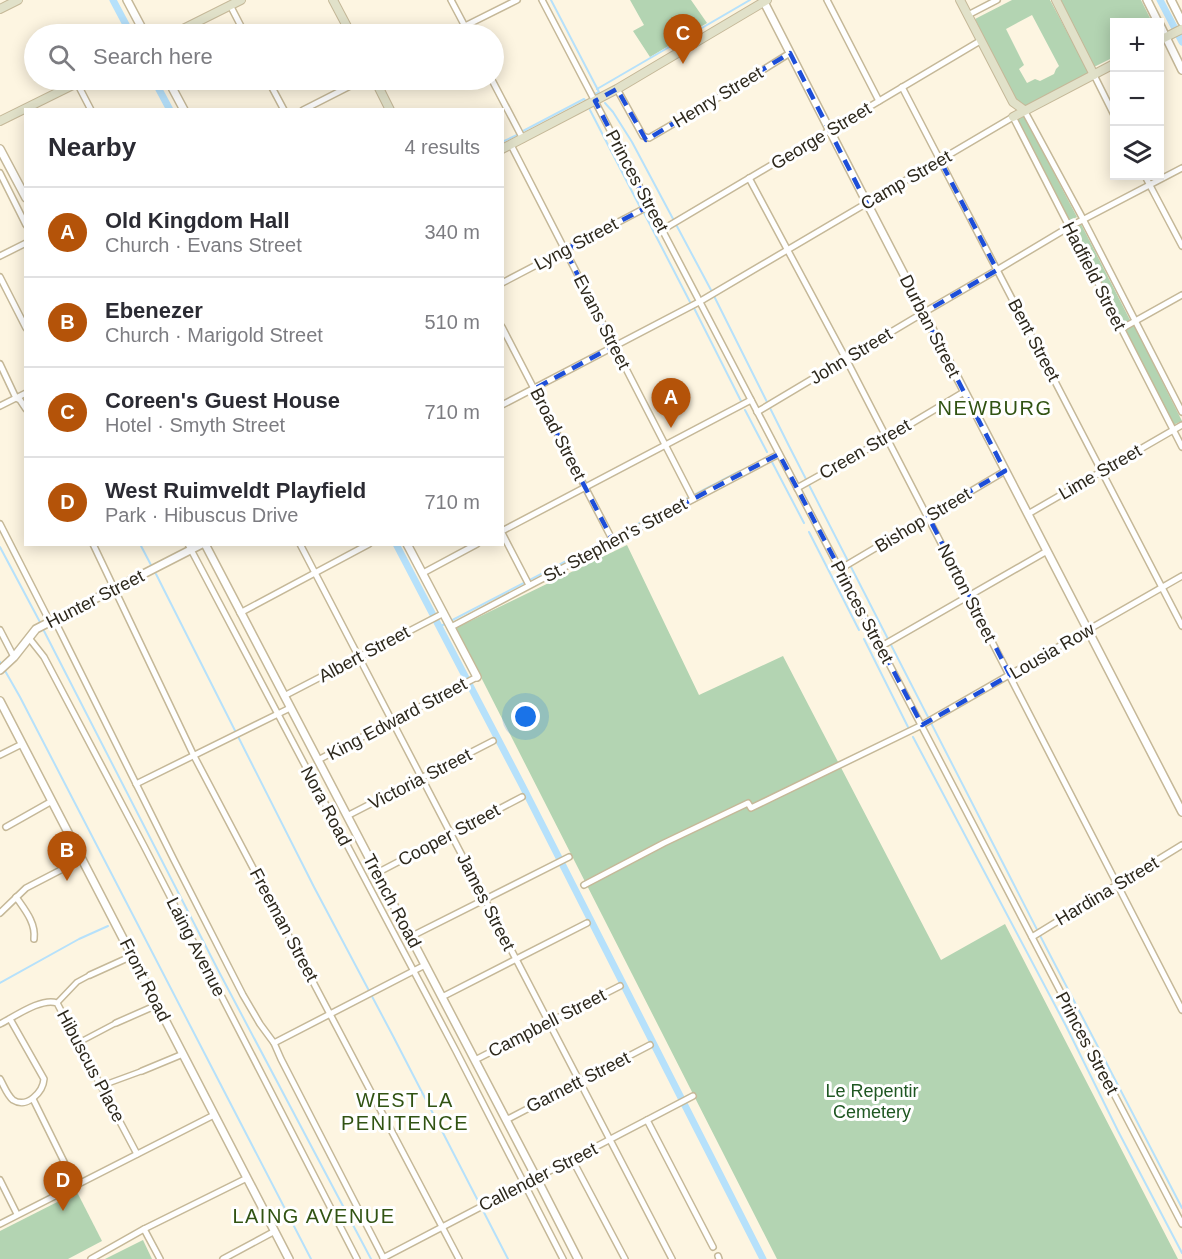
<!DOCTYPE html>
<html lang="en">
<head>
<meta charset="utf-8">
<style>
  body { margin:0; font-family:Helvetica,sans-serif; background:#f7f7f7; color:#2b2b33 }
  .controls { position:absolute; right:18px; top:18px; display:grid; overflow:hidden; border-radius:0px; box-shadow:0 3px 15px #0003 }
  .controls button { width:54px; height:54px; display:grid; place-items:center; padding:0; border:0; border-bottom:2px solid #e1e1e2; background:#fff; color:#2b2b33; font:30px sans-serif }
  .you { position:absolute; left:526px; top:717px; width:21px; height:21px; margin:-15px; border:4px solid #fff; border-radius:50%; background:#1a73e8; box-shadow:0 0 0 9px #1a73e833 }
  .badge { display:grid; place-items:center; width:39px; height:39px; border-radius:50%; background:#b45309; color:#fff; font-size:20px; font-weight:700 }
  .pin { position:absolute; translate:-50% -50px; filter:drop-shadow(0 2px 3px #0008) }
  .pin::after { content:''; position:absolute; top:32px; width:21px; height:18px; background:inherit; clip-path:polygon(0 0,100% 0,50% 100%) }
  .list { margin:0; padding:0; list-style:none }
  h2 { display:flex; justify-content:space-between; align-items:center; height:78px; margin:0; padding:0 24px; font-size:26px }
  h2 small { font-size:20px; font-weight:400; color:#7c7c81 }
  .list li { display:grid; grid-template-columns:39px 1fr auto; gap:18px; align-items:center; box-sizing:border-box; height:90px; padding:0 24px; border-top:2px solid #e1e1e2 }
  .list b { display:block; font-size:22px; white-space:nowrap }
  .list p { margin:0; font-size:20px; white-space:nowrap; color:#7c7c81 }
  .list em { font-size:20px; font-style:normal; color:#7c7c81 }
  .icon { flex:none; width:33px; height:33px; fill:none; stroke:currentColor; stroke-width:2; stroke-linecap:round; stroke-linejoin:round }
  .map { position:relative; flex:none; width:1182px; height:1259px; overflow:hidden }
  .search { position:absolute; background:#fff; box-shadow:0 3px 15px #0003; left:24px; top:24px; width:480px; height:66px; display:flex; align-items:center; gap:15px; box-sizing:border-box; padding:0 21px; border-radius:33px; color:#7c7c81; font-size:22px }
  .panel { position:absolute; background:#fff; box-shadow:0 3px 15px #0003; left:24px; top:108px; width:480px; height:438px; border-radius:0px }
  .map>svg:first-child { display:block }
</style>
</head>
<body>
<div class="map">
<svg width="1182" height="1259" viewBox="0 0 1182 1259">
  <rect width="100%" height="100%" fill="#fdf5e1"/>
  <g fill="#b3d4b2" fill-rule="evenodd">
    <polygon points="630,0 691,0 707,23 650,57 633,31 644,25"/>
    <path d="M1012,0H1050L1089,73L1025,106L1016,100L975,19ZM1032,15L1059,66L1056,69L1054,74L1040,81L1035,79L1027,83L1019,69L1024,65L1006,29Z"/>
    <polygon points="1061,0 1141,0 1152,22 1114,22 1114,57 1094,67"/>
    <polygon points="1024,116 1077,217 1069,221 1017,120"/>
    <polygon points="1081,224 1130,320 1121,324 1073,228"/>
    <polygon points="1134,325 1182,421 1173,425 1125,329"/>
    <polygon points="627,545 699,695 783,656 941,960 1005,924 1178,1259 777,1259 456,628"/>
    <polygon points="77,1192 102,1241 68,1259 0,1259 0,1231"/>
    <polygon points="143,1240 152,1259 105,1259"/>
  </g>
  <g fill="none" stroke-linecap="round" stroke-linejoin="round">
    <g stroke="#b6e1fb" stroke-width="2">
      <polyline points="551,0 599,92 595,94"/>
      <polyline points="597,89 750,0"/>
      <polyline points="605,103 613,112 632,142 711,290 789,446 1048,951 1182,1208"/>
      <polyline points="590,110 640,207"/>
      <polyline points="523,131 584,99 585,100"/>
      <polyline points="502,142 519,134"/>
      <polyline points="644,213 690,302"/>
      <polyline points="694,308 742,403"/>
      <polyline points="745,410 767,452"/>
      <polyline points="772,462 804,523"/>
      <polyline points="809,532 859,630"/>
      <polyline points="140,544 151,565"/>
      <polyline points="0,547 41,624"/>
      <polyline points="156,574 314,887 393,1036 508,1259"/>
      <polyline points="439,627 740,471"/>
      <polyline points="43,629 218,970 371,1259"/>
      <polyline points="864,639 908,727"/>
      <path d="M0,662L20,697C116,884 214,1071 311,1259"/>
      <polyline points="913,737 1066,1026 1118,1131 1182,1253"/>
      <polyline points="0,983 79,939 108,926"/>
    </g>
    <g stroke="#b6e1fb" stroke-width="7">
      <polyline points="113,0 131,34"/>
      <polyline points="1160,0 1182,42"/>
      <polyline points="154,80 170,110"/>
      <polyline points="396,544 522,785 763,1259"/>
    </g>
    <defs>
      <g id="pedestrian">
        <polyline points="57,1003 77,982 90,975"/>
        <polyline points="78,1043 116,1023"/>
        <polyline points="101,1086 142,1071"/>
      </g>
      <g id="minor">
        <polyline points="451,0 469,34"/>
        <polyline points="542,0 1182,1224"/>
        <polyline points="827,0 879,101"/>
        <polyline points="230,5 245,34"/>
        <polyline points="968,15 997,0"/>
        <polyline points="449,34 517,0"/>
        <polyline points="1094,75 1114,115"/>
        <polyline points="268,80 284,110"/>
        <polyline points="492,80 523,139"/>
        <polyline points="77,83 91,110"/>
        <polyline points="902,87 1182,626"/>
        <polyline points="617,89 643,136 649,138 721,96 790,53"/>
        <polyline points="303,110 362,80"/>
        <polyline points="1024,110 1083,219 1182,412"/>
        <polyline points="511,145 693,499"/>
        <polyline points="0,173 26,225"/>
        <polyline points="1145,176 1182,246"/>
        <polyline points="749,178 846,359 1182,1010"/>
        <polyline points="662,230 980,41"/>
        <polyline points="0,256 26,243"/>
        <polyline points="0,277 26,328"/>
        <polyline points="502,283 649,206"/>
        <polyline points="502,327 613,541"/>
        <polyline points="1121,329 1182,295"/>
        <polyline points="0,364 16,398 20,400 26,409"/>
        <polyline points="502,405 699,302 1013,117 1182,447"/>
        <polyline points="0,406 26,393"/>
        <polyline points="757,412 923,313 997,270 1069,227 1182,168"/>
        <polyline points="797,488 887,438 964,392"/>
        <polyline points="1028,514 1182,425"/>
        <polyline points="0,524 50,622"/>
        <polyline points="502,531 751,400"/>
        <polyline points="502,533 529,585"/>
        <polyline points="93,544 194,756 459,1259"/>
        <polyline points="188,544 456,1051 563,1259"/>
        <polyline points="300,544 672,1259"/>
        <polyline points="840,569 1005,471"/>
        <polyline points="423,573 477,544"/>
        <polyline points="240,613 369,544"/>
        <polyline points="54,619 174,860 243,995 260,1024 274,1043 425,965"/>
        <polyline points="451,627 779,454"/>
        <polyline points="0,630 14,657"/>
        <polyline points="29,638 44,657 144,846 357,1259"/>
        <polyline points="880,647 1047,551"/>
        <polyline points="284,696 444,613"/>
        <polyline points="0,755 22,744"/>
        <polyline points="318,760 477,677"/>
        <polyline points="136,784 290,708"/>
        <polyline points="347,816 493,741"/>
        <polyline points="6,827 52,801"/>
        <polyline points="377,873 522,797"/>
        <polyline points="584,885 664,843 748,803 751,808 922,725 1182,576"/>
        <path d="M16,897C25,910 36,923 34,939"/>
        <polyline points="0,913 26,888 82,859"/>
        <polyline points="410,937 569,857"/>
        <polyline points="1032,937 1182,845"/>
        <polyline points="90,975 132,956"/>
        <polyline points="442,997 587,923"/>
        <polyline points="116,1023 157,1005"/>
        <path d="M0,1024C14,1017 42,997 57,1003L137,1154"/>
        <polyline points="274,1043 281,1059 384,1259"/>
        <polyline points="475,1060 620,986"/>
        <polyline points="142,1071 183,1054"/>
        <path d="M0,1079C4,1086 7,1095 13,1100C27,1109 43,1092 44,1079L10,1019"/>
        <polyline points="33,1099 76,1186"/>
        <polyline points="506,1120 650,1045"/>
        <polyline points="647,1120 713,1247"/>
        <polyline points="572,1159 625,1259"/>
        <polyline points="0,1180 17,1214"/>
        <polyline points="0,1224 214,1115"/>
        <polyline points="144,1229 160,1259"/>
        <polyline points="718,1256 719,1259"/>
        <polyline points="383,1258 693,1096"/>
        <polyline points="91,1259 144,1229 247,1178"/>
        <polyline points="223,1259 275,1231"/>
      </g>
      <g id="tertiary">
        <polyline points="127,0 145,34"/>
        <polyline points="763,0 867,203 1182,812"/>
        <polyline points="1147,0 1158,22"/>
        <polyline points="1171,0 1182,22"/>
        <polyline points="1160,25 1182,70"/>
        <polyline points="168,80 184,110"/>
        <polyline points="0,149 26,198"/>
        <polyline points="205,544 536,1177 578,1259"/>
        <polyline points="407,544 477,677"/>
        <polyline points="0,670 14,657 36,629 202,544"/>
        <polyline points="0,701 289,1259"/>
      </g>
      <g id="secondary">
        <polyline points="333,0 351,34"/>
        <polyline points="960,0 1013,102 1024,110"/>
        <polyline points="1056,0 1094,75"/>
        <polyline points="0,9 18,0"/>
        <polyline points="173,34 241,0"/>
        <polyline points="1160,40 1182,29"/>
        <polyline points="375,80 390,110"/>
        <polyline points="1013,117 1114,64"/>
        <polyline points="0,121 83,80"/>
        <polyline points="502,149 617,89 767,0"/>
      </g>
    </defs>
    <use href="#pedestrian" stroke="#c5b898" stroke-width="7"/>
    <use href="#minor" stroke="#c5b898" stroke-width="8"/>
    <use href="#tertiary" stroke="#c5b898" stroke-width="10"/>
    <use href="#secondary" stroke="#c5b898" stroke-width="10"/>
    <use href="#pedestrian" stroke="#fff" stroke-width="4"/>
    <use href="#minor" stroke="#fff" stroke-width="5"/>
    <use href="#tertiary" stroke="#fff" stroke-width="7"/>
    <use href="#secondary" stroke="#e1e1c9" stroke-width="8"/>
  </g>
  <path fill="none" stroke="#1d4ed8" stroke-width="4.5" stroke-dasharray="12 8" stroke-linejoin="round" d="M790,53L867,204L940,160L997,270L923,313L1005,471L928,516L1010,675L922,725L779,454L613,541L534,389L614,346L565,250L649,206L595,101L617,89L646,140Z"/>
  <g text-anchor="middle" dominant-baseline="central" stroke-width="6" stroke-linejoin="round" paint-order="stroke">
    <g font-size="18" fill="#2d281c" stroke="#fff">
      <text transform="translate(718 97) rotate(-31)">Henry Street</text>
      <text transform="translate(821 136) rotate(-31)">George Street</text>
      <text transform="translate(906 180) rotate(-30)">Camp Street</text>
      <text transform="translate(637 181) rotate(62)">Princes Street</text>
      <text transform="translate(576 244) rotate(-28)">Lyng Street</text>
      <text transform="translate(1094 276) rotate(63)">Hadfield Street</text>
      <text transform="translate(602 322) rotate(63)">Evans Street</text>
      <text transform="translate(930 326) rotate(63)">Durban Street</text>
      <text transform="translate(1034 340) rotate(62)">Bent Street</text>
      <text transform="translate(851 356) rotate(-31)">John Street</text>
      <text transform="translate(558 434) rotate(63)">Broad Street</text>
      <text transform="translate(865 449) rotate(-30)">Creen Street</text>
      <text transform="translate(1100 472) rotate(-30)">Lime Street</text>
      <text transform="translate(923 520) rotate(-31)">Bishop Street</text>
      <text transform="translate(615 540) rotate(-28)">St. Stephen's Street</text>
      <text transform="translate(967 593) rotate(63)">Norton Street</text>
      <text transform="translate(95 599) rotate(-27)">Hunter Street</text>
      <text transform="translate(862 612) rotate(62)">Princes Street</text>
      <text transform="translate(1052 651) rotate(-30)">Lousia Row</text>
      <text transform="translate(364 654) rotate(-28)">Albert Street</text>
      <text transform="translate(397 719) rotate(-28)">King Edward Street</text>
      <text transform="translate(420 779) rotate(-27)">Victoria Street</text>
      <text transform="translate(326 806) rotate(62)">Nora Road</text>
      <text transform="translate(449 835) rotate(-28)">Cooper Street</text>
      <text transform="translate(1107 891) rotate(-31)">Hardina Street</text>
      <text transform="translate(392 901) rotate(62)">Trench Road</text>
      <text transform="translate(486 902) rotate(63)">James Street</text>
      <text transform="translate(284 925) rotate(62)">Freeman Street</text>
      <text transform="translate(196 947) rotate(63)">Laing Avenue</text>
      <text transform="translate(145 980) rotate(63)">Front Road</text>
      <text transform="translate(547 1023) rotate(-27)">Campbell Street</text>
      <text transform="translate(1087 1043) rotate(62)">Princes Street</text>
      <text transform="translate(91 1066) rotate(62)">Hibuscus Place</text>
      <text transform="translate(578 1082) rotate(-27)">Garnett Street</text>
      <text transform="translate(538 1177) rotate(-27)">Callender Street</text>
    </g>
    <g font-size="18" fill="#1f5722" stroke="#fff">
      <text x="872" y="1091">Le Repentir<tspan x="872" dy="21">Cemetery</tspan></text>
    </g>
    <g font-size="20" letter-spacing="1.5" fill="#315313" stroke="#fff">
      <text x="995" y="408">NEWBURG</text>
      <text x="405" y="1100">WEST LA<tspan x="405" dy="23">PENITENCE</tspan></text>
      <text x="314" y="1216">LAING AVENUE</text>
    </g>
  </g>
</svg>
<div class="controls">
<button>+</button>
<button>−</button>
<button><svg class="icon" aria-label="layers" viewBox="0 0 24 24"><path d="M12 4l9 5-9 5-9-5zM3 14l9 5 9-5"/></svg></button>
</div>
<div class="you"></div>
<div class="pin badge" style="left:671px;top:428px">A</div>
<div class="pin badge" style="left:67px;top:881px">B</div>
<div class="pin badge" style="left:683px;top:64px">C</div>
<div class="pin badge" style="left:63px;top:1211px">D</div>
<div class="search"><svg class="icon" aria-label="search" viewBox="0 0 24 24"><circle cx="10" cy="10" r="6"/><path d="M15 15l6 6"/></svg>Search here</div>
<section class="panel">
<h2>Nearby<small>4 results</small></h2>
<ul class="list">
<li><span class="badge">A</span><div><b>Old Kingdom Hall</b><p>Church · Evans Street</p></div><em>340 m</em></li>
<li><span class="badge">B</span><div><b>Ebenezer</b><p>Church · Marigold Street</p></div><em>510 m</em></li>
<li><span class="badge">C</span><div><b>Coreen's Guest House</b><p>Hotel · Smyth Street</p></div><em>710 m</em></li>
<li><span class="badge">D</span><div><b>West Ruimveldt Playfield</b><p>Park · Hibuscus Drive</p></div><em>710 m</em></li>
</ul>
</section>
</div>
</body>
</html>
